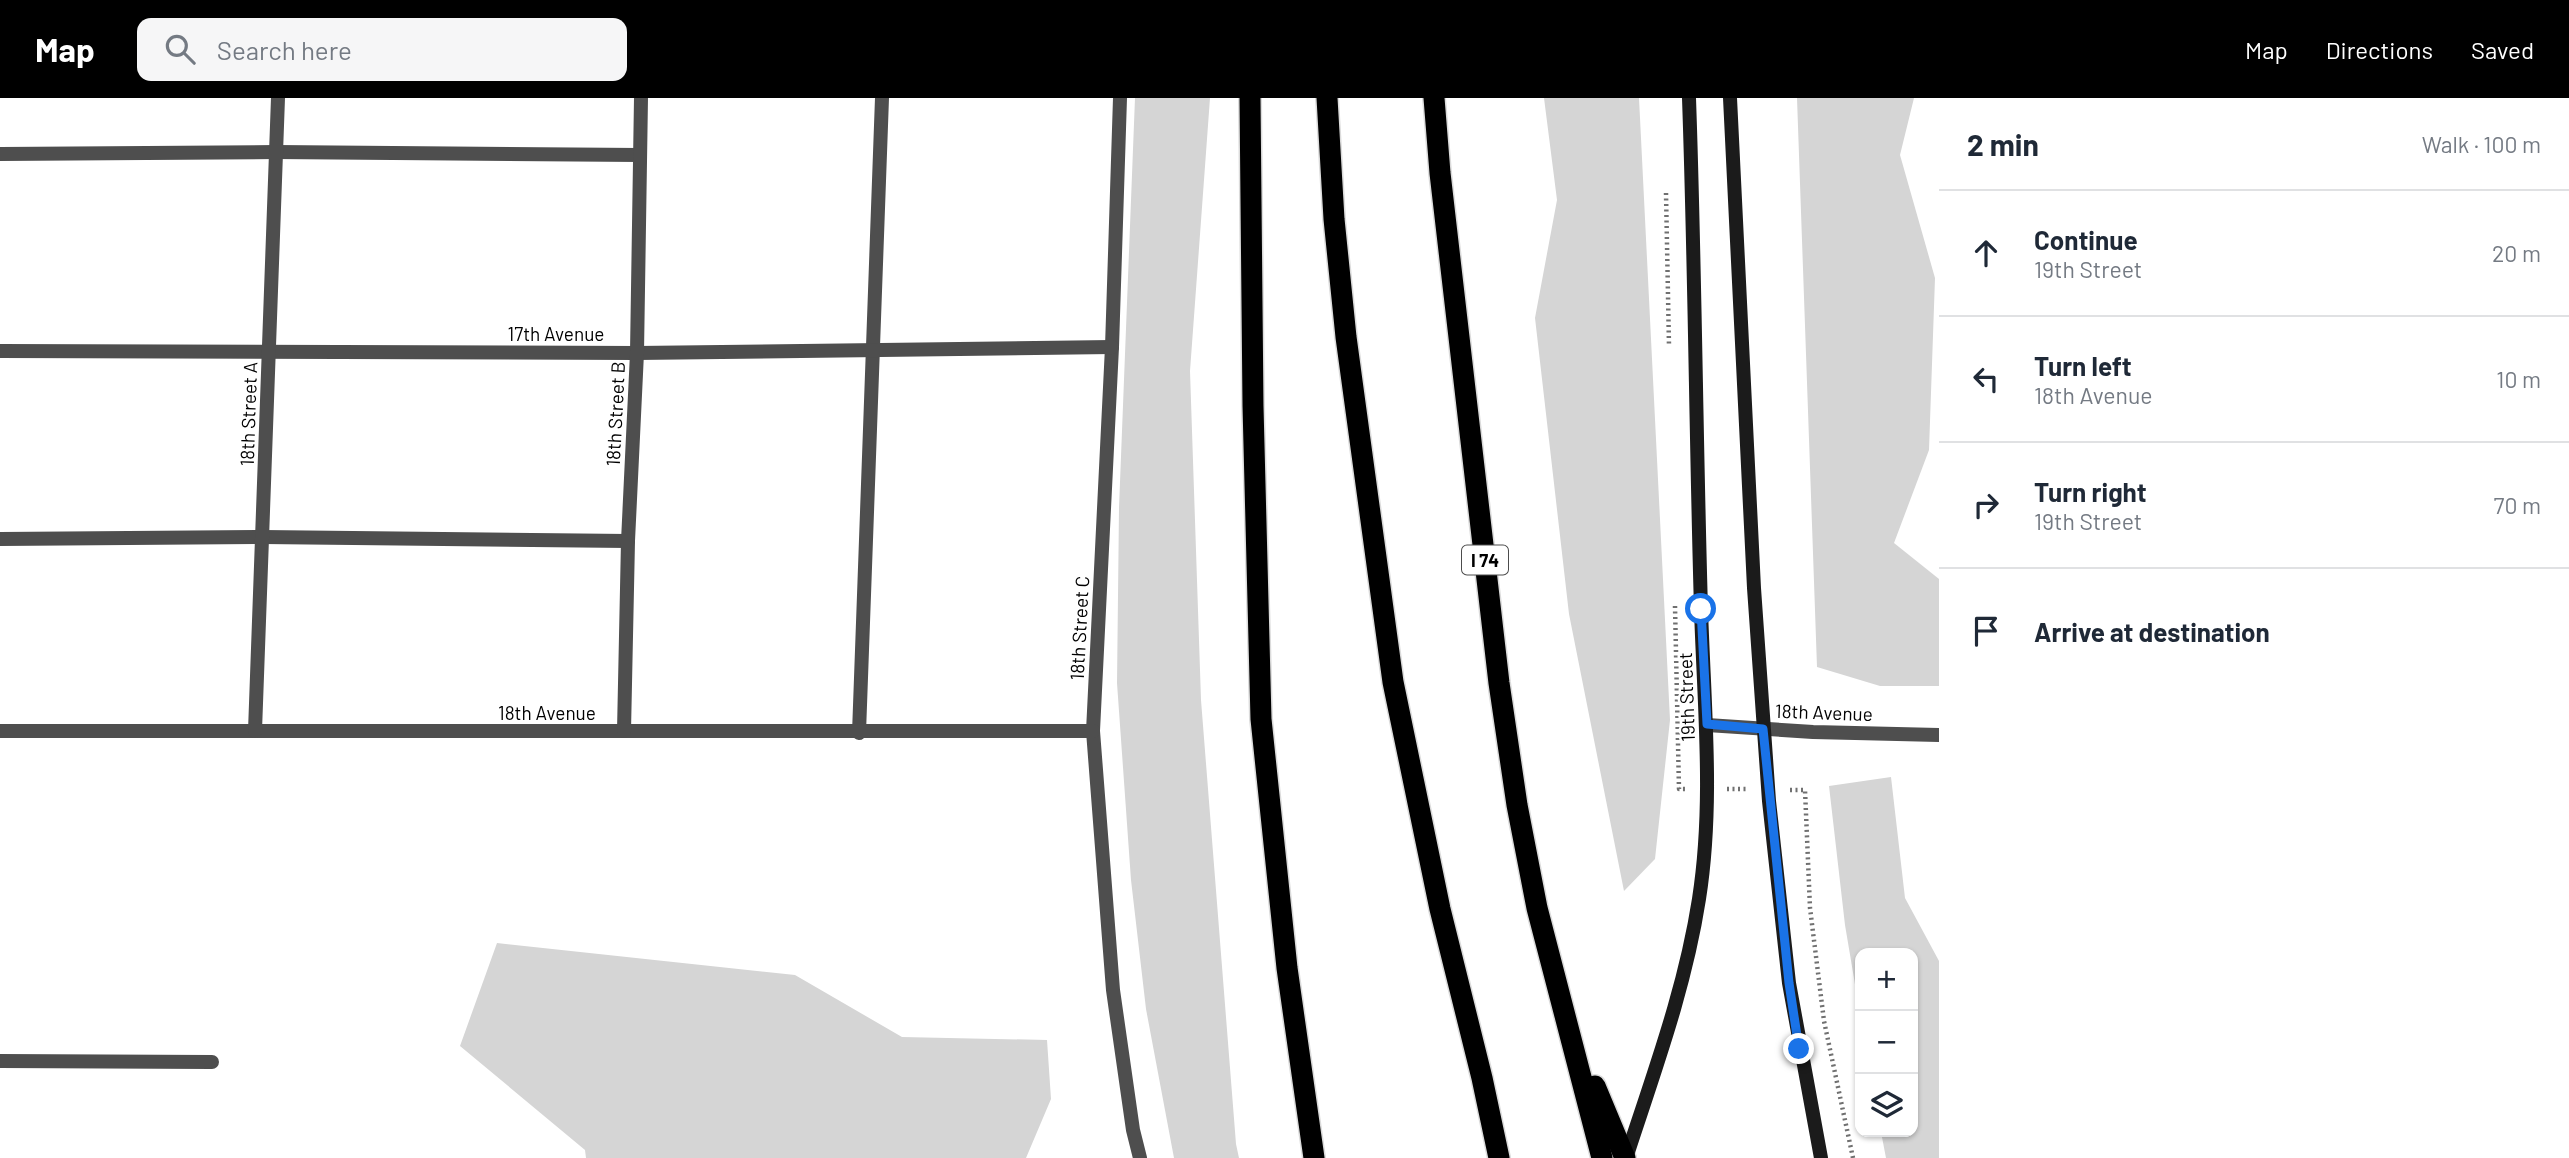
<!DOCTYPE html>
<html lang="en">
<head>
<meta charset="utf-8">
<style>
  body { margin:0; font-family:Barlow,sans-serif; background:#f6f6f7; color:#1f2937 }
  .controls { position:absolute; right:21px; bottom:21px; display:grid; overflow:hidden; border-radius:14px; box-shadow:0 2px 5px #0004 }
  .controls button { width:63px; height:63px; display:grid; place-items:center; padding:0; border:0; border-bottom:2px solid #e0e1e3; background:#fff; color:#1f2937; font:35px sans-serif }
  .stop { position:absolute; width:21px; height:21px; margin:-16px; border:5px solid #1a73e8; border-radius:50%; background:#fff }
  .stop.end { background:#1a73e8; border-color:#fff; box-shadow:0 2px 7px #0008 }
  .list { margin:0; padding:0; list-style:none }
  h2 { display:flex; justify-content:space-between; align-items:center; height:91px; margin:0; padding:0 28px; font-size:30px }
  h2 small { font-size:23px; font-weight:400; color:#747a83 }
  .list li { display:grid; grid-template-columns:46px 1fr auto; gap:21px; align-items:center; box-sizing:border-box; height:126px; padding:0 28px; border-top:2px solid #e0e1e3 }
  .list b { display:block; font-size:26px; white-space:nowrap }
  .list p { margin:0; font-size:23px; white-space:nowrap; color:#747a83 }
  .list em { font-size:23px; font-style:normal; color:#747a83 }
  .icon { flex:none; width:38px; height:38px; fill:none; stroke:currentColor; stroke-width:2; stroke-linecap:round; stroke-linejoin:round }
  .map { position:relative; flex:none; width:1939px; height:1060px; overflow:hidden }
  header { display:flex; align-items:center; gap:42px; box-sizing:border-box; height:98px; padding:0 35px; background:#000; color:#fff }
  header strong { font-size:33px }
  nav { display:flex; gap:38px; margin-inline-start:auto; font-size:24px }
  .search { width:490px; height:63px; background:#f6f6f7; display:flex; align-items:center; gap:18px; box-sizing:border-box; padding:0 24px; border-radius:14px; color:#747a83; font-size:26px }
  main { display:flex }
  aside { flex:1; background:#fff }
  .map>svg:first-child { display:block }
</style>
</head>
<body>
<header>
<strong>Map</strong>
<div class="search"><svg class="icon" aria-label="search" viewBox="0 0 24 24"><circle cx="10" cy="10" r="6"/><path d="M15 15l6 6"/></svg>Search here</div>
<nav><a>Map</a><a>Directions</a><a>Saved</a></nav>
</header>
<main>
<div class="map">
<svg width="1939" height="1060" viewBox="0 0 1939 1060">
  <rect width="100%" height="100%" fill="#fff"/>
  <g fill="#d5d5d5">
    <polygon points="1135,0 1210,0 1190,273 1201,602 1236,1046 1239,1060 1174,1060 1146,911 1131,782 1117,585 1119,410"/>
    <polygon points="1544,0 1639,0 1670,622 1655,761 1624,793 1569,516 1535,220 1557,102"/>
    <polygon points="1797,0 1914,0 1900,57 1935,180 1929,352 1894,445 1939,481 1939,588 1880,588 1817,569"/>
    <polygon points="1891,679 1905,800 1939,863 1939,1060 1886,1060 1881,1034 1913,1034 1913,855 1860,855 1860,916 1845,827 1829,688"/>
    <polygon points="497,845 795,877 902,939 1047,942 1051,1001 1026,1060 586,1060 585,1052 460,948"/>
  </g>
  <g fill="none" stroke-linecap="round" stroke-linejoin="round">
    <defs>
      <g id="motorway">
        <polyline points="1250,0 1253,308 1261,621 1287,870 1314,1060"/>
        <polyline points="1327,0 1334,121 1346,239 1393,584 1440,811 1482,980 1499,1060"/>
        <polyline points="1434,0 1440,75 1499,585 1517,707 1537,810 1602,1060"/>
        <polyline points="1595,988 1625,1060"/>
      </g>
    </defs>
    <use href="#motorway" stroke="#dbdbdb" stroke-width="24"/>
    <g stroke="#707070" stroke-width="4.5" stroke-dasharray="2 3.5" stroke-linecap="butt">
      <polyline points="1666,95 1669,248"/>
      <polyline points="1675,508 1679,691 1687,691"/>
      <polyline points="1727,691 1746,691"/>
      <polyline points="1790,692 1805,692 1810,810 1824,923 1853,1060"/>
    </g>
    <g stroke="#4e4e4e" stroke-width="14">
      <polyline points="0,56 276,54 640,57"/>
      <polyline points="0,441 263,439 628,443"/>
      <polyline points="859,635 882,0"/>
      <polyline points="0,963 212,964"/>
    </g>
    <g stroke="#4e4e4e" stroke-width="14">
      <polyline points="1120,0 1112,249 1093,633 1113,892 1133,1032 1140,1060"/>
      <polyline points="0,253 637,255 1112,249"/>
      <polyline points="1707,627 1813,634 1939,637"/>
      <polyline points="0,633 1093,633"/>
      <polyline points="255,633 278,0"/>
      <polyline points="624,633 628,443 637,255 641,0"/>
    </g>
    <g stroke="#1b1b1b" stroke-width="14">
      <polyline points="1730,0 1754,490 1769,703 1789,885 1821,1060"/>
      <path d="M1626,1060C1654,974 1685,891 1699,801C1714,705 1704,608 1701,511C1696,341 1695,170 1689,0"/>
    </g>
    <use href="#motorway" stroke="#000" stroke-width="21"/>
  </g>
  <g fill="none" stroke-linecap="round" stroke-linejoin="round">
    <polyline stroke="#1a73e8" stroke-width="9" points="1701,511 1707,626 1763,631 1789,885 1799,951"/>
  </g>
  <g text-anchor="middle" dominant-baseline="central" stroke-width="5" stroke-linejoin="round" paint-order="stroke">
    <rect fill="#fff" stroke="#4c4c4c" stroke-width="2" x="1462" y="447.5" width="46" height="29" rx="5"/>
    <g font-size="18" font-weight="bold" fill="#000">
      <text x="1485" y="462">I 74</text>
    </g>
    <g font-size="19" fill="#000" stroke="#fff">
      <text x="556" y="235">17th Avenue</text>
      <text transform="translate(248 316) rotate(-88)">18th Street A</text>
      <text transform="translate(615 316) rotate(-87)">18th Street B</text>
      <text transform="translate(1079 530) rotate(-87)">18th Street C</text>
      <text transform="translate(1686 599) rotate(-92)">19th Street</text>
      <text x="547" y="614">18th Avenue</text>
      <text transform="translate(1824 614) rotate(2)">18th Avenue</text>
    </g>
  </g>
</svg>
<div class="controls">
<button>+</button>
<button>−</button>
<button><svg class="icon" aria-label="layers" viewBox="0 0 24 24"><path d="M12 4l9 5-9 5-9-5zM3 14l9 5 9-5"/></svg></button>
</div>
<div class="stop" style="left:1701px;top:511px"></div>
<div class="stop end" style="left:1799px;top:951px"></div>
</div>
<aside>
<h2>2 min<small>Walk · 100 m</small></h2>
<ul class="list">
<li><svg class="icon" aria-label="ahead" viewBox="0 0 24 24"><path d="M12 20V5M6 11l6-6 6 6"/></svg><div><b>Continue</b><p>19th Street</p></div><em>20 m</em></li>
<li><svg class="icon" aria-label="left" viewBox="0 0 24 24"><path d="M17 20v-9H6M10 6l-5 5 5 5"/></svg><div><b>Turn left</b><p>18th Avenue</p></div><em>10 m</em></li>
<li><svg class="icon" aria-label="right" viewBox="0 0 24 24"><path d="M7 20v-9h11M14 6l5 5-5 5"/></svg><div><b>Turn right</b><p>19th Street</p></div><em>70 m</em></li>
<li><svg class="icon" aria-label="arrive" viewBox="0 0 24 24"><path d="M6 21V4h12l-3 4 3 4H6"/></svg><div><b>Arrive at destination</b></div></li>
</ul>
</aside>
</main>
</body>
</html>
